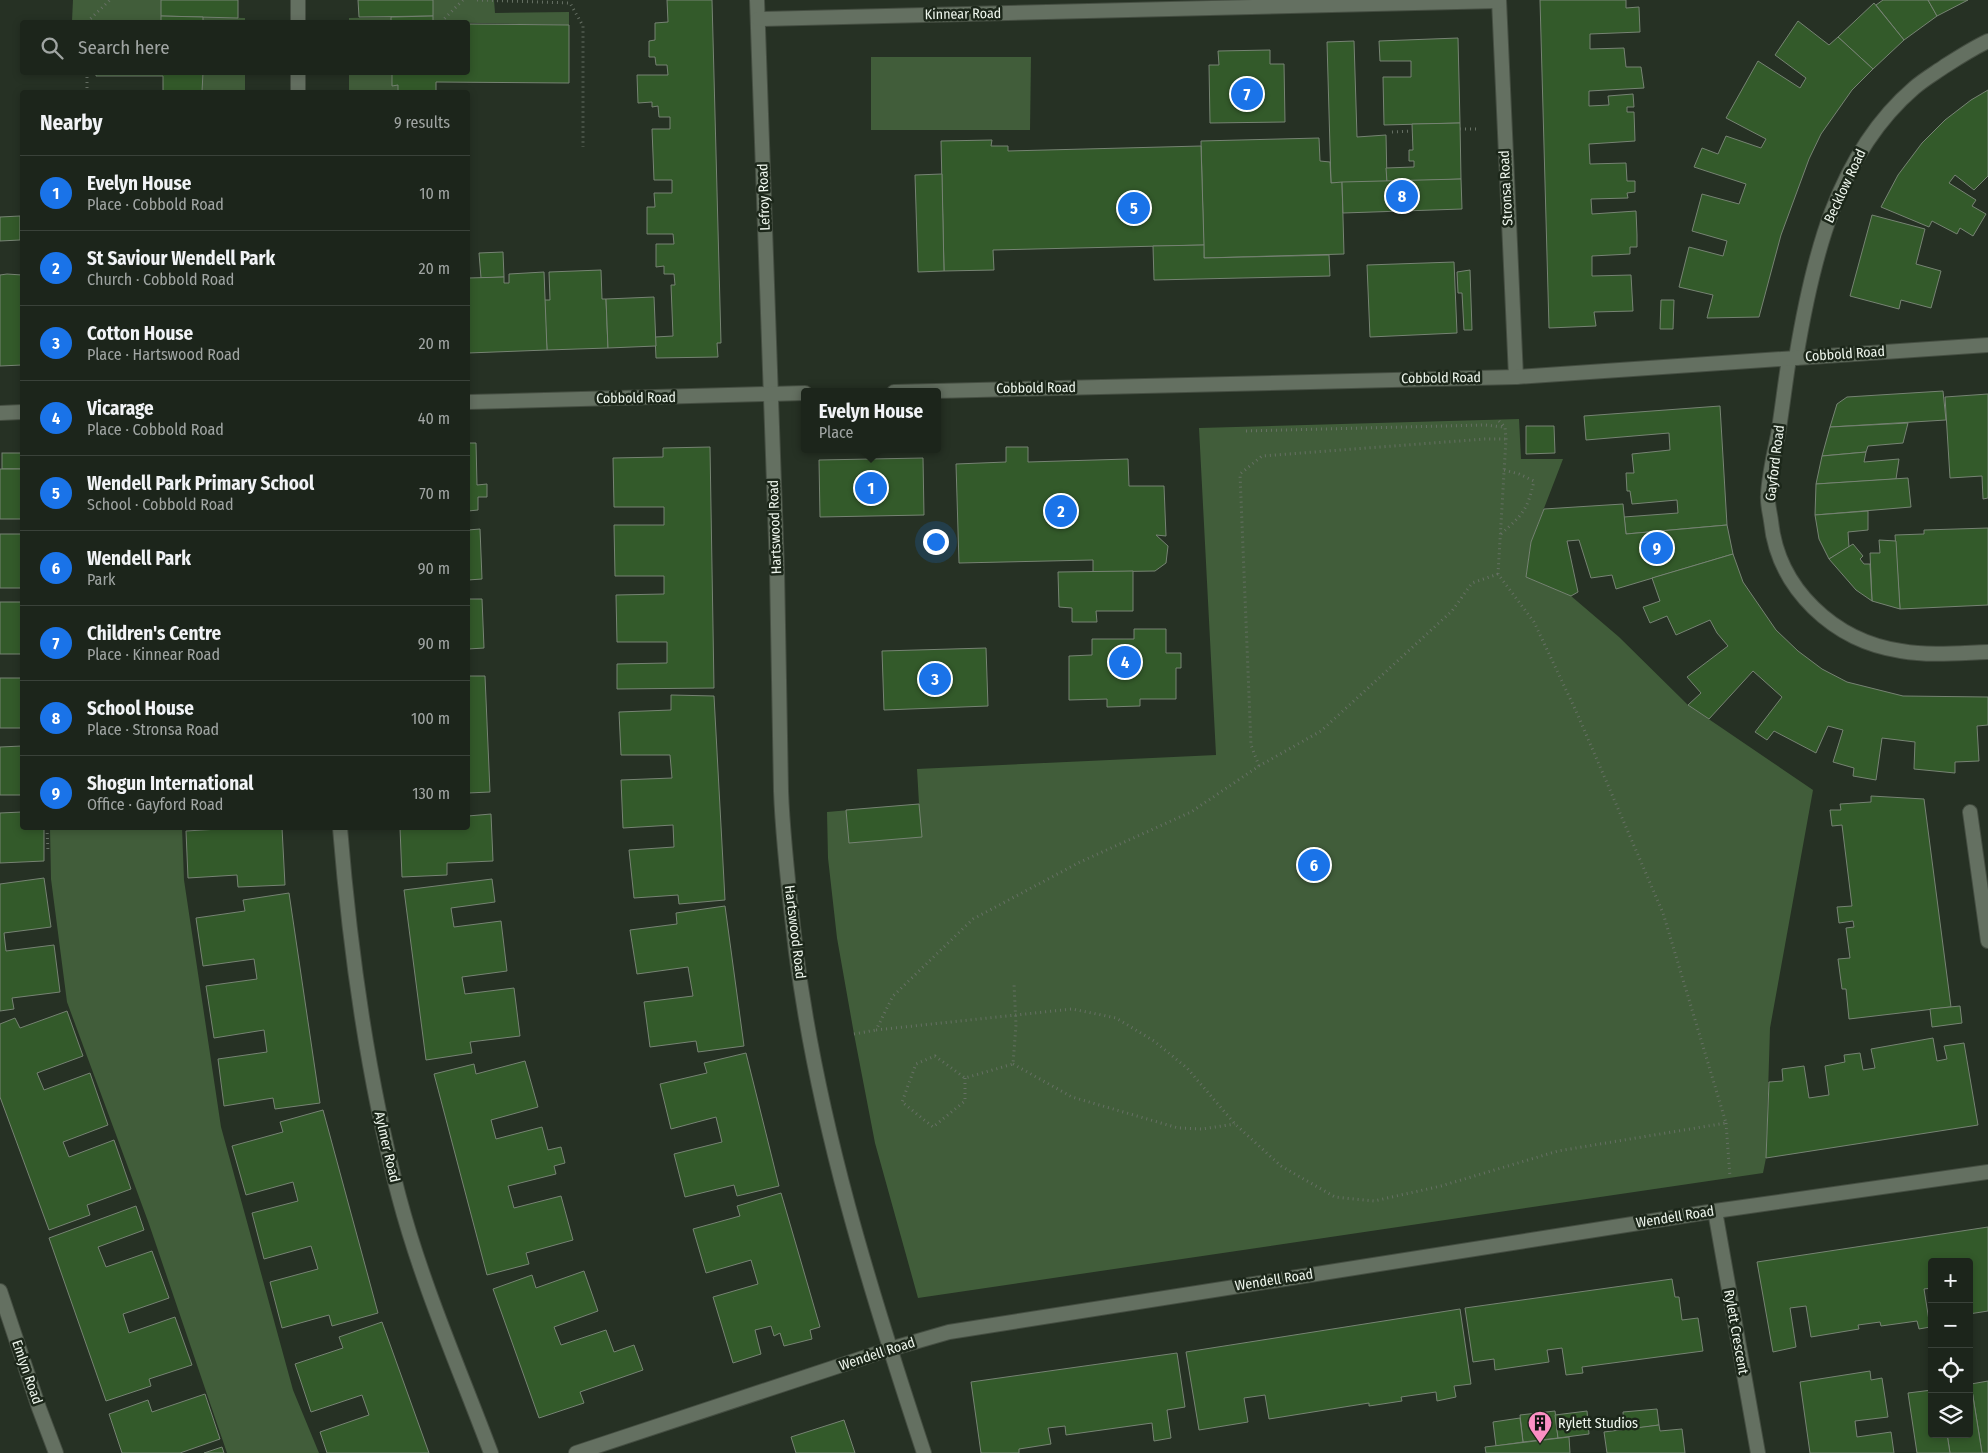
<!DOCTYPE html>
<html lang="en">
<head>
<meta charset="utf-8">
<style>
  body { margin:0; font-family:"Fira Sans Condensed",sans-serif; background:#252d24; color:#f1f3f6 }
  .controls { position:absolute; right:15px; bottom:15px; display:grid; overflow:hidden; border-radius:5px; box-shadow:0 2px 8px #0003 }
  .controls button { width:45px; height:45px; display:grid; place-items:center; padding:0; border:0; border-bottom:1px solid #3a423a; background:#1c251b; color:#f1f3f6; font:25px sans-serif }
  .you { position:absolute; left:935px; top:541px; width:18px; height:18px; margin:-12px; border:4px solid #fff; border-radius:50%; background:#1a73e8; box-shadow:0 0 0 8px #1a73e833 }
  .badge { display:grid; place-items:center; width:32px; height:32px; border-radius:50%; background:#1a73e8; color:#fff; font-size:16px; font-weight:700 }
  .pin { position:absolute; translate:-50% -50%; border:2px solid #fff; box-shadow:0 1px 5px #0006 }
  .popup { position:absolute; left:801px; top:388px; width:140px; height:65px; box-sizing:border-box; display:grid; place-content:center; border-radius:5px; background:#1c251b; filter:drop-shadow(0 1px 4px #0005); font-size:16px; white-space:nowrap; color:#a0a5a3 }
  .popup b { font-size:19px; color:#f1f3f6 }
  .popup::after { content:''; position:absolute; left:50%; top:100%; margin-left:-10px; border:10px solid transparent; border-top-color:#1c251b }
  .list { margin:0; padding:0; list-style:none }
  h2 { display:flex; justify-content:space-between; align-items:center; height:65px; margin:0; padding:0 20px; font-size:21px }
  h2 small { font-size:16px; font-weight:400; color:#a0a5a3 }
  .list li { display:grid; grid-template-columns:32px 1fr auto; gap:15px; align-items:center; box-sizing:border-box; height:75px; padding:0 20px; border-top:1px solid #3a423a }
  .list b { display:block; font-size:19px; white-space:nowrap }
  .list p { margin:0; font-size:16px; white-space:nowrap; color:#a0a5a3 }
  .list em { font-size:16px; font-style:normal; color:#a0a5a3 }
  .icon { flex:none; width:28px; height:28px; fill:none; stroke:currentColor; stroke-width:2; stroke-linecap:round; stroke-linejoin:round }
  .map { position:relative; flex:none; width:1988px; height:1453px; overflow:hidden }
  .search { position:absolute; background:#1c251b; box-shadow:0 2px 8px #0003; left:20px; top:20px; width:450px; height:55px; display:flex; align-items:center; gap:12px; box-sizing:border-box; padding:0 18px; border-radius:5px; color:#a0a5a3; font-size:19px }
  .panel { position:absolute; background:#1c251b; box-shadow:0 2px 8px #0003; left:20px; top:90px; width:450px; height:740px; border-radius:5px }
  .map>svg:first-child { display:block }
</style>
</head>
<body>
<div class="map">
<svg width="1988" height="1453" viewBox="0 0 1988 1453">
  <rect width="100%" height="100%" fill="#263124"/>
  <g fill="#415d3a">
    <polygon points="73,0 161,0 161,21 72,21"/>
    <polygon points="432,0 494,0 495,13 569,12 569,25 433,22"/>
    <polygon points="203,17 245,18 245,22 203,22"/>
    <polygon points="391,17 391,22 349,22 349,18"/>
    <polygon points="871,57 1031,57 1030,130 871,130"/>
    <polygon points="203,73 245,73 245,92 202,92"/>
    <polygon points="349,73 392,73 392,85 398,85 398,92 349,92"/>
    <polygon points="1519,419 1521,459 1563,459 1531,542 1526,577 1571,596 1619,637 1688,705 1813,790 1770,1028 1766,1158 1763,1173 918,1298 875,1143 854,1034 837,938 828,858 827,812 919,804 917,769 1216,755 1199,428"/>
    <polygon points="50,828 182,828 184,880 221,1127 293,1390 319,1453 227,1453 149,1224 67,1002 51,879"/>
  </g>
  <g fill="#335a2a" stroke="#768373">
    <polygon points="161,0 238,0 238,18 161,16"/>
    <polygon points="358,0 433,0 433,16 359,17"/>
    <polygon points="667,0 712,0 721,343 717,343 718,357 656,358 655,337 673,336 671,285 675,285 674,274 664,274 664,266 656,267 656,244 674,244 673,234 647,234 647,207 655,207 654,193 672,193 672,180 654,180 652,129 670,129 670,117 659,117 658,106 652,107 652,102 638,103 637,75 668,75 667,65 656,65 655,57 649,57 649,41 655,40 655,23 668,22"/>
    <polygon points="1540,0 1626,0 1626,8 1639,7 1640,32 1590,34 1590,49 1624,48 1626,67 1641,67 1644,88 1589,91 1589,106 1609,105 1608,96 1633,94 1634,107 1627,107 1627,112 1634,112 1635,141 1589,144 1590,164 1626,163 1627,181 1635,181 1635,192 1627,193 1628,198 1591,199 1592,214 1636,211 1637,235 1637,247 1630,247 1630,254 1592,256 1592,276 1631,275 1633,311 1594,312 1596,326 1549,328"/>
    <polygon points="1883,0 1928,0 1937,16 1904,40 1876,5"/>
    <polygon points="1928,0 1968,0 1937,16"/>
    <polygon points="1874,3 1904,40 1873,69 1838,37"/>
    <polygon points="161,16 203,17 203,22 96,22 96,21 161,21"/>
    <polygon points="433,16 433,22 391,22 391,17"/>
    <polygon points="1798,21 1829,45 1838,37 1873,69 1852,90 1821,134 1809,159 1781,235 1759,317 1707,318 1713,295 1679,287 1689,247 1723,256 1727,241 1692,231 1702,194 1739,204 1746,184 1694,167 1702,148 1718,154 1726,136 1761,148 1766,139 1726,118 1758,61 1800,88 1806,78 1775,55"/>
    <polygon points="468,24 569,25 569,83 436,82 436,92 398,92 398,85 392,86 392,72 468,72"/>
    <polygon points="1458,38 1460,123 1384,125 1383,77 1411,77 1411,61 1380,61 1379,41"/>
    <polygon points="1354,41 1357,137 1386,135 1387,182 1331,183 1327,42"/>
    <polygon points="1270,50 1270,64 1284,64 1285,122 1210,123 1209,65 1219,65 1218,51"/>
    <polygon points="96,72 203,72 202,92 163,92 163,76 96,76"/>
    <polygon points="1988,90 1988,176 1974,190 1955,175 1949,183 1976,200 1972,206 1986,214 1973,236 1960,228 1957,234 1932,221 1929,227 1881,207 1898,175 1922,143 1945,120 1971,100"/>
    <polygon points="1460,123 1461,179 1387,182 1386,168 1414,167 1414,161 1409,161 1409,150 1413,150 1412,124"/>
    <polygon points="1319,138 1320,161 1330,162 1331,183 1342,182 1344,254 1204,258 1201,141"/>
    <polygon points="992,140 991,146 1008,146 1008,151 1201,146 1204,245 993,250 994,270 944,271 941,141"/>
    <polygon points="942,174 944,271 918,272 915,175"/>
    <polygon points="1461,179 1462,209 1343,213 1342,182"/>
    <polygon points="1872,215 1925,229 1916,264 1941,271 1931,308 1901,300 1899,309 1850,296"/>
    <polygon points="20,216 20,240 0,241 0,217"/>
    <polygon points="1204,245 1204,258 1329,255 1330,276 1154,280 1153,246"/>
    <polygon points="503,252 504,277 481,278 479,253"/>
    <polygon points="1454,262 1457,333 1370,337 1367,265"/>
    <polygon points="601,270 602,299 606,299 608,348 547,350 544,300 550,300 549,272"/>
    <polygon points="1470,270 1472,330 1464,330 1462,293 1458,293 1457,272"/>
    <polygon points="544,272 547,350 468,353 468,278 504,277 504,283 509,283 509,274"/>
    <polygon points="7,274 22,275 22,365 0,366 0,275"/>
    <polygon points="654,297 656,346 608,348 606,299"/>
    <polygon points="1661,300 1674,300 1673,329 1660,329"/>
    <polygon points="1943,391 1946,420 1830,427 1837,404 1847,397"/>
    <polygon points="1988,394 1988,498 1983,499 1982,476 1950,478 1945,397"/>
    <polygon points="1720,406 1727,525 1626,534 1624,517 1678,513 1677,500 1632,504 1630,491 1627,491 1626,473 1634,473 1632,454 1670,450 1669,433 1586,440 1584,416"/>
    <polygon points="1908,423 1903,443 1868,446 1866,452 1822,456 1830,427"/>
    <polygon points="1526,426 1554,426 1555,453 1526,454"/>
    <polygon points="468,443 476,443 477,485 487,484 487,497 478,497 478,510 468,511"/>
    <polygon points="710,447 714,688 617,689 617,664 667,663 667,642 617,642 616,595 664,594 664,576 615,576 614,525 664,525 664,507 614,507 613,458 663,457 663,448"/>
    <polygon points="1006,447 1028,447 1028,462 1128,459 1129,486 1164,486 1166,536 1156,535 1168,546 1166,563 1155,571 1093,572 1093,560 959,563 956,464 1006,462"/>
    <polygon points="1866,452 1864,462 1899,459 1896,479 1816,484 1822,456"/>
    <rect x="2" y="453" width="20" height="16"/>
    <polygon points="923,458 924,515 820,517 819,460"/>
    <rect x="0" y="469" width="22" height="50"/>
    <polygon points="1908,478 1911,507 1815,515 1816,484"/>
    <polygon points="1623,504 1626,534 1727,525 1733,554 1616,589 1612,575 1591,578 1579,540 1567,541 1578,592 1571,596 1526,577 1531,542 1544,509"/>
    <polygon points="1868,511 1868,530 1848,532 1849,547 1829,559 1819,539 1815,515"/>
    <polygon points="1988,528 1988,605 1900,609 1895,535 1924,534 1924,530"/>
    <polygon points="480,529 482,579 468,580 468,530"/>
    <rect x="0" y="534" width="22" height="54"/>
    <polygon points="1879,540 1896,541 1900,609 1872,601 1870,553 1880,553"/>
    <polygon points="1853,544 1863,556 1860,559 1864,564 1870,564 1872,601 1856,590 1829,559"/>
    <polygon points="1733,554 1743,582 1776,630 1798,651 1822,669 1847,682 1903,696 1988,697 1988,725 1977,726 1979,761 1955,762 1955,773 1914,769 1915,742 1882,738 1876,780 1853,776 1854,768 1833,762 1843,730 1828,726 1816,753 1774,731 1767,740 1755,732 1782,697 1753,671 1709,719 1688,705 1701,693 1687,677 1728,646 1717,633 1710,620 1676,635 1667,616 1650,623 1643,607 1660,601 1652,578"/>
    <polygon points="1133,571 1133,611 1096,611 1097,622 1072,622 1072,608 1059,607 1058,572"/>
    <polygon points="468,599 482,599 484,648 468,649"/>
    <rect x="0" y="602" width="22" height="52"/>
    <polygon points="1134,629 1166,629 1166,653 1181,653 1181,668 1176,668 1176,699 1140,699 1140,706 1107,707 1107,699 1069,700 1069,656 1092,655 1092,639 1134,639"/>
    <polygon points="986,648 988,706 884,710 882,651"/>
    <polygon points="468,676 485,676 490,792 468,793"/>
    <rect x="0" y="678" width="22" height="50"/>
    <polygon points="671,695 714,696 725,900 679,904 678,895 634,898 629,850 674,847 673,825 623,828 621,780 672,778 670,755 621,755 619,712 671,710"/>
    <polygon points="22,746 22,795 0,795 0,747"/>
    <polygon points="1871,796 1924,799 1951,1007 1849,1019 1846,989 1842,989 1838,959 1850,958 1846,928 1854,927 1853,921 1839,923 1837,907 1852,906 1842,825 1832,826 1830,810 1841,810 1840,804 1871,802"/>
    <polygon points="919,804 922,837 849,843 846,810"/>
    <polygon points="22,812 22,828 44,828 44,861 0,863 0,813"/>
    <polygon points="491,814 493,861 447,863 447,875 402,877 400,828 468,828 468,816"/>
    <polygon points="236,828 282,828 285,885 238,887 237,875 188,878 186,831"/>
    <polygon points="44,878 51,927 4,933 6,951 54,945 60,992 12,998 14,1009 0,1011 0,884"/>
    <polygon points="492,879 495,902 451,908 454,927 501,921 507,971 462,977 465,994 514,988 520,1036 470,1042 472,1053 426,1060 404,890"/>
    <polygon points="289,893 320,1103 275,1109 273,1098 224,1106 218,1059 267,1052 264,1030 214,1038 206,986 257,979 254,959 203,966 196,918 245,911 243,900"/>
    <polygon points="725,906 744,1046 698,1052 696,1041 650,1047 644,1002 693,996 688,967 637,974 630,930 677,924 676,913"/>
    <polygon points="1960,1006 1962,1023 1932,1027 1930,1009"/>
    <polygon points="67,1011 83,1056 37,1073 44,1090 90,1073 108,1125 63,1142 69,1157 114,1140 131,1189 87,1205 90,1215 49,1230 0,1097 0,1024 15,1018 20,1028"/>
    <polygon points="1933,1038 1937,1061 1947,1059 1944,1046 1964,1043 1978,1125 1766,1158 1769,1082 1783,1081 1782,1069 1804,1066 1809,1098 1829,1095 1825,1066 1845,1062 1844,1055 1860,1053 1863,1070 1875,1068 1871,1049"/>
    <polygon points="746,1053 779,1186 737,1196 734,1185 685,1197 674,1154 722,1142 716,1117 671,1129 660,1084 707,1073 704,1063"/>
    <polygon points="525,1061 538,1107 491,1120 496,1139 542,1127 548,1150 561,1147 565,1163 554,1166 556,1174 508,1186 514,1208 561,1196 573,1240 526,1253 529,1264 487,1275 434,1074 474,1064 476,1074"/>
    <polygon points="323,1110 378,1313 332,1326 329,1315 282,1328 270,1282 318,1269 311,1246 264,1259 252,1213 298,1201 293,1182 246,1195 232,1146 283,1132 280,1122"/>
    <polygon points="781,1193 820,1327 810,1330 812,1339 784,1346 780,1333 774,1336 771,1326 755,1330 761,1354 733,1363 713,1297 758,1284 751,1260 706,1273 693,1229 740,1216 737,1206"/>
    <polygon points="136,1206 144,1230 98,1247 106,1267 152,1251 169,1298 123,1314 129,1333 175,1317 192,1365 149,1379 151,1386 106,1401 49,1238"/>
    <polygon points="1988,1227 1988,1311 1969,1314 1969,1262 1932,1262 1932,1288 1924,1289 1930,1327 1919,1329 1917,1321 1881,1326 1880,1322 1858,1325 1859,1329 1811,1337 1806,1306 1790,1308 1796,1347 1773,1352 1757,1262"/>
    <polygon points="584,1271 598,1311 554,1327 561,1345 606,1330 614,1352 634,1345 643,1370 580,1392 584,1403 539,1418 493,1289 532,1275 536,1288"/>
    <polygon points="1672,1279 1675,1297 1679,1297 1682,1320 1698,1318 1703,1351 1582,1367 1583,1373 1566,1375 1562,1348 1547,1350 1549,1362 1495,1370 1494,1359 1473,1362 1465,1308"/>
    <polygon points="1460,1309 1471,1384 1454,1386 1456,1397 1437,1401 1436,1392 1401,1397 1402,1401 1369,1406 1369,1403 1269,1419 1265,1395 1244,1398 1248,1422 1199,1430 1186,1352"/>
    <polygon points="382,1322 429,1453 327,1453 320,1432 369,1415 362,1395 311,1412 295,1364 343,1348 339,1337"/>
    <polygon points="1177,1353 1185,1407 1167,1410 1171,1438 1154,1441 1152,1423 1066,1435 1065,1426 1048,1428 1051,1444 1019,1449 1019,1453 981,1453 971,1382"/>
    <polygon points="1870,1371 1871,1380 1882,1378 1888,1417 1855,1421 1857,1437 1891,1432 1894,1453 1810,1453 1800,1382"/>
    <polygon points="1988,1381 1988,1453 1982,1453 1971,1384"/>
    <polygon points="1969,1384 1971,1384 1982,1453 1950,1453 1947,1434 1969,1434"/>
    <polygon points="1932,1390 1932,1434 1947,1434 1950,1453 1917,1453 1908,1393"/>
    <polygon points="205,1394 220,1439 180,1453 122,1453 109,1414 148,1400 152,1412"/>
    <polygon points="1657,1409 1659,1425 1624,1430 1623,1412"/>
    <polygon points="1555,1411 1558,1438 1523,1442 1520,1415"/>
    <polygon points="1587,1411 1589,1434 1558,1438 1555,1415"/>
    <polygon points="1520,1418 1523,1442 1496,1446 1493,1422"/>
    <polygon points="844,1420 855,1453 796,1453 791,1437"/>
    <polygon points="1659,1425 1660,1431 1682,1429 1685,1453 1607,1453 1604,1432"/>
    <polygon points="1569,1437 1570,1453 1486,1453 1485,1447"/>
    <polygon points="222,1447 224,1453 204,1453"/>
  </g>
  <g fill="none" stroke-linecap="round" stroke-linejoin="round">
    <defs>
      <g id="minor">
        <path d="M757,0C763,190 771,379 777,569C779,643 779,717 781,791C783,845 790,899 796,952C818,1123 870,1290 924,1453"/>
        <polyline points="1499,0 1516,377"/>
        <polyline points="758,19 1499,1"/>
        <polyline points="298,22 298,0"/>
        <polyline points="298,92 298,72"/>
        <path d="M1796,358C1812,261 1836,155 1914,88C1923,80 1935,73 1945,66C1959,57 1973,48 1988,41"/>
        <path d="M1789,359C1785,384 1782,410 1778,435C1774,454 1769,475 1768,495C1767,503 1770,513 1771,521C1778,589 1834,641 1901,651C1930,656 1959,653 1988,652"/>
        <polyline points="894,392 1516,377 1988,345"/>
        <polyline points="468,402 805,393"/>
        <polyline points="0,413 22,412"/>
        <polyline points="1970,812 1988,941"/>
        <path d="M340,828C350,951 367,1076 399,1197C422,1284 459,1368 491,1453"/>
        <polyline points="1715,1211 1758,1453"/>
        <polyline points="0,1291 39,1408 56,1453"/>
        <polyline points="576,1453 890,1349 949,1332 1715,1211 1988,1172"/>
      </g>
    </defs>
    <use href="#minor" stroke="#454e42" stroke-width="16"/>
    <g stroke="#667064" stroke-width="3" stroke-dasharray="1 4" stroke-linecap="butt">
      <polyline points="477,0 570,3 583,26 583,147"/>
      <polyline points="87,22 110,0"/>
      <polyline points="441,22 463,0"/>
      <polyline points="87,72 87,92"/>
      <polyline points="1460,129 1478,129"/>
      <polyline points="1392,132 1412,131"/>
      <polyline points="1246,431 1485,425 1504,427"/>
      <path d="M1501,534C1523,514 1527,511 1534,481L1519,474L1504,470"/>
      <polyline points="1498,574 1472,583 1452,611 1321,731 1259,766 1191,812 1080,862 973,919 893,996 876,1030 1072,1009 1116,1018 1154,1041 1187,1068 1235,1124 1281,1166 1335,1197 1374,1201 1441,1186 1558,1151 1726,1123 1663,913 1576,711 1534,622 1498,574 1506,439 1505,427 1499,421"/>
      <polyline points="1259,766 1251,745 1240,474 1262,456 1485,439 1506,439"/>
      <polyline points="47,828 48,852"/>
      <polyline points="854,1034 876,1030"/>
      <polyline points="1013,1064 1072,1097 1178,1128 1202,1129 1235,1124"/>
      <polyline points="965,1078 965,1101 933,1127 902,1102 916,1064 935,1056 965,1078 1013,1064 1016,1025 1014,984"/>
      <polyline points="1726,1123 1730,1177"/>
    </g>
    <use href="#minor" stroke="#647061" stroke-width="14"/>
  </g>
  <defs>
    <symbol id="building-pin" viewBox="-11 -11 22 30"><path d="M0 17L-7.5 6A9.5 9.5 0 1 1 7.5 6Z" fill="#fb8fc4" stroke="#1c271a"/><path d="M-4-6H4V6H1V3H-1V6H-4ZM-2.5-4.3h1.7v1.8h-1.7ZM.8-4.3h1.7v1.8H.8ZM-2.5-1h1.7V.8h-1.7ZM.8-1h1.7V.8H.8Z" fill="#111"/></symbol>
  </defs>
  <g fill-rule="evenodd">
    <use href="#building-pin" x="1526" y="1409" width="28" height="38"/>
  </g>
  <g text-anchor="middle" dominant-baseline="central" stroke-width="5" stroke-linejoin="round" paint-order="stroke">
    <g font-size="14" fill="#eef6ed" stroke="#1c271a">
      <text transform="translate(963 14) rotate(-1)">Kinnear Road</text>
      <text transform="translate(1845 186) rotate(-65)">Becklow Road</text>
      <text transform="translate(1506 188) rotate(-93)">Stronsa Road</text>
      <text transform="translate(764 197) rotate(-92)">Lefroy Road</text>
      <text transform="translate(1845 354) rotate(-4)">Cobbold Road</text>
      <text transform="translate(1441 378) rotate(-1)">Cobbold Road</text>
      <text transform="translate(1036 388) rotate(-1)">Cobbold Road</text>
      <text transform="translate(636 398) rotate(-1)">Cobbold Road</text>
      <text transform="translate(1775 463) rotate(-83)">Gayford Road</text>
      <text transform="translate(775 527) rotate(-92)">Hartswood Road</text>
      <text transform="translate(795 932) rotate(83)">Hartswood Road</text>
      <text transform="translate(387 1147) rotate(77)">Aylmer Road</text>
      <text transform="translate(1675 1217) rotate(-9)">Wendell Road</text>
      <text transform="translate(1274 1280) rotate(-9)">Wendell Road</text>
      <text transform="translate(1736 1332) rotate(80)">Rylett Crescent</text>
      <text transform="translate(877 1354) rotate(-18)">Wendell Road</text>
      <text transform="translate(27 1372) rotate(71)">Emlyn Road</text>
    </g>
    <g font-size="14" fill="#eef6ed" stroke="#1c271a" text-anchor="start">
      <text x="1558" y="1423">Rylett Studios</text>
    </g>
  </g>
</svg>
<div class="controls">
<button>+</button>
<button>−</button>
<button><svg class="icon" aria-label="locate" viewBox="0 0 24 24"><circle cx="12" cy="12" r="6"/><path d="M12 2v4M12 18v4M2 12h4M18 12h4"/></svg></button>
<button><svg class="icon" aria-label="layers" viewBox="0 0 24 24"><path d="M12 4l9 5-9 5-9-5zM3 14l9 5 9-5"/></svg></button>
</div>
<div class="you"></div>
<div class="pin badge" style="left:871px;top:488px">1</div>
<div class="popup"><b>Evelyn House</b>Place</div>
<div class="pin badge" style="left:1061px;top:511px">2</div>
<div class="pin badge" style="left:935px;top:679px">3</div>
<div class="pin badge" style="left:1125px;top:662px">4</div>
<div class="pin badge" style="left:1134px;top:208px">5</div>
<div class="pin badge" style="left:1314px;top:865px">6</div>
<div class="pin badge" style="left:1247px;top:94px">7</div>
<div class="pin badge" style="left:1402px;top:196px">8</div>
<div class="pin badge" style="left:1657px;top:548px">9</div>
<div class="search"><svg class="icon" aria-label="search" viewBox="0 0 24 24"><circle cx="10" cy="10" r="6"/><path d="M15 15l6 6"/></svg>Search here</div>
<section class="panel">
<h2>Nearby<small>9 results</small></h2>
<ul class="list">
<li><span class="badge">1</span><div><b>Evelyn House</b><p>Place · Cobbold Road</p></div><em>10 m</em></li>
<li><span class="badge">2</span><div><b>St Saviour Wendell Park</b><p>Church · Cobbold Road</p></div><em>20 m</em></li>
<li><span class="badge">3</span><div><b>Cotton House</b><p>Place · Hartswood Road</p></div><em>20 m</em></li>
<li><span class="badge">4</span><div><b>Vicarage</b><p>Place · Cobbold Road</p></div><em>40 m</em></li>
<li><span class="badge">5</span><div><b>Wendell Park Primary School</b><p>School · Cobbold Road</p></div><em>70 m</em></li>
<li><span class="badge">6</span><div><b>Wendell Park</b><p>Park</p></div><em>90 m</em></li>
<li><span class="badge">7</span><div><b>Children's Centre</b><p>Place · Kinnear Road</p></div><em>90 m</em></li>
<li><span class="badge">8</span><div><b>School House</b><p>Place · Stronsa Road</p></div><em>100 m</em></li>
<li><span class="badge">9</span><div><b>Shogun International</b><p>Office · Gayford Road</p></div><em>130 m</em></li>
</ul>
</section>
</div>
</body>
</html>
